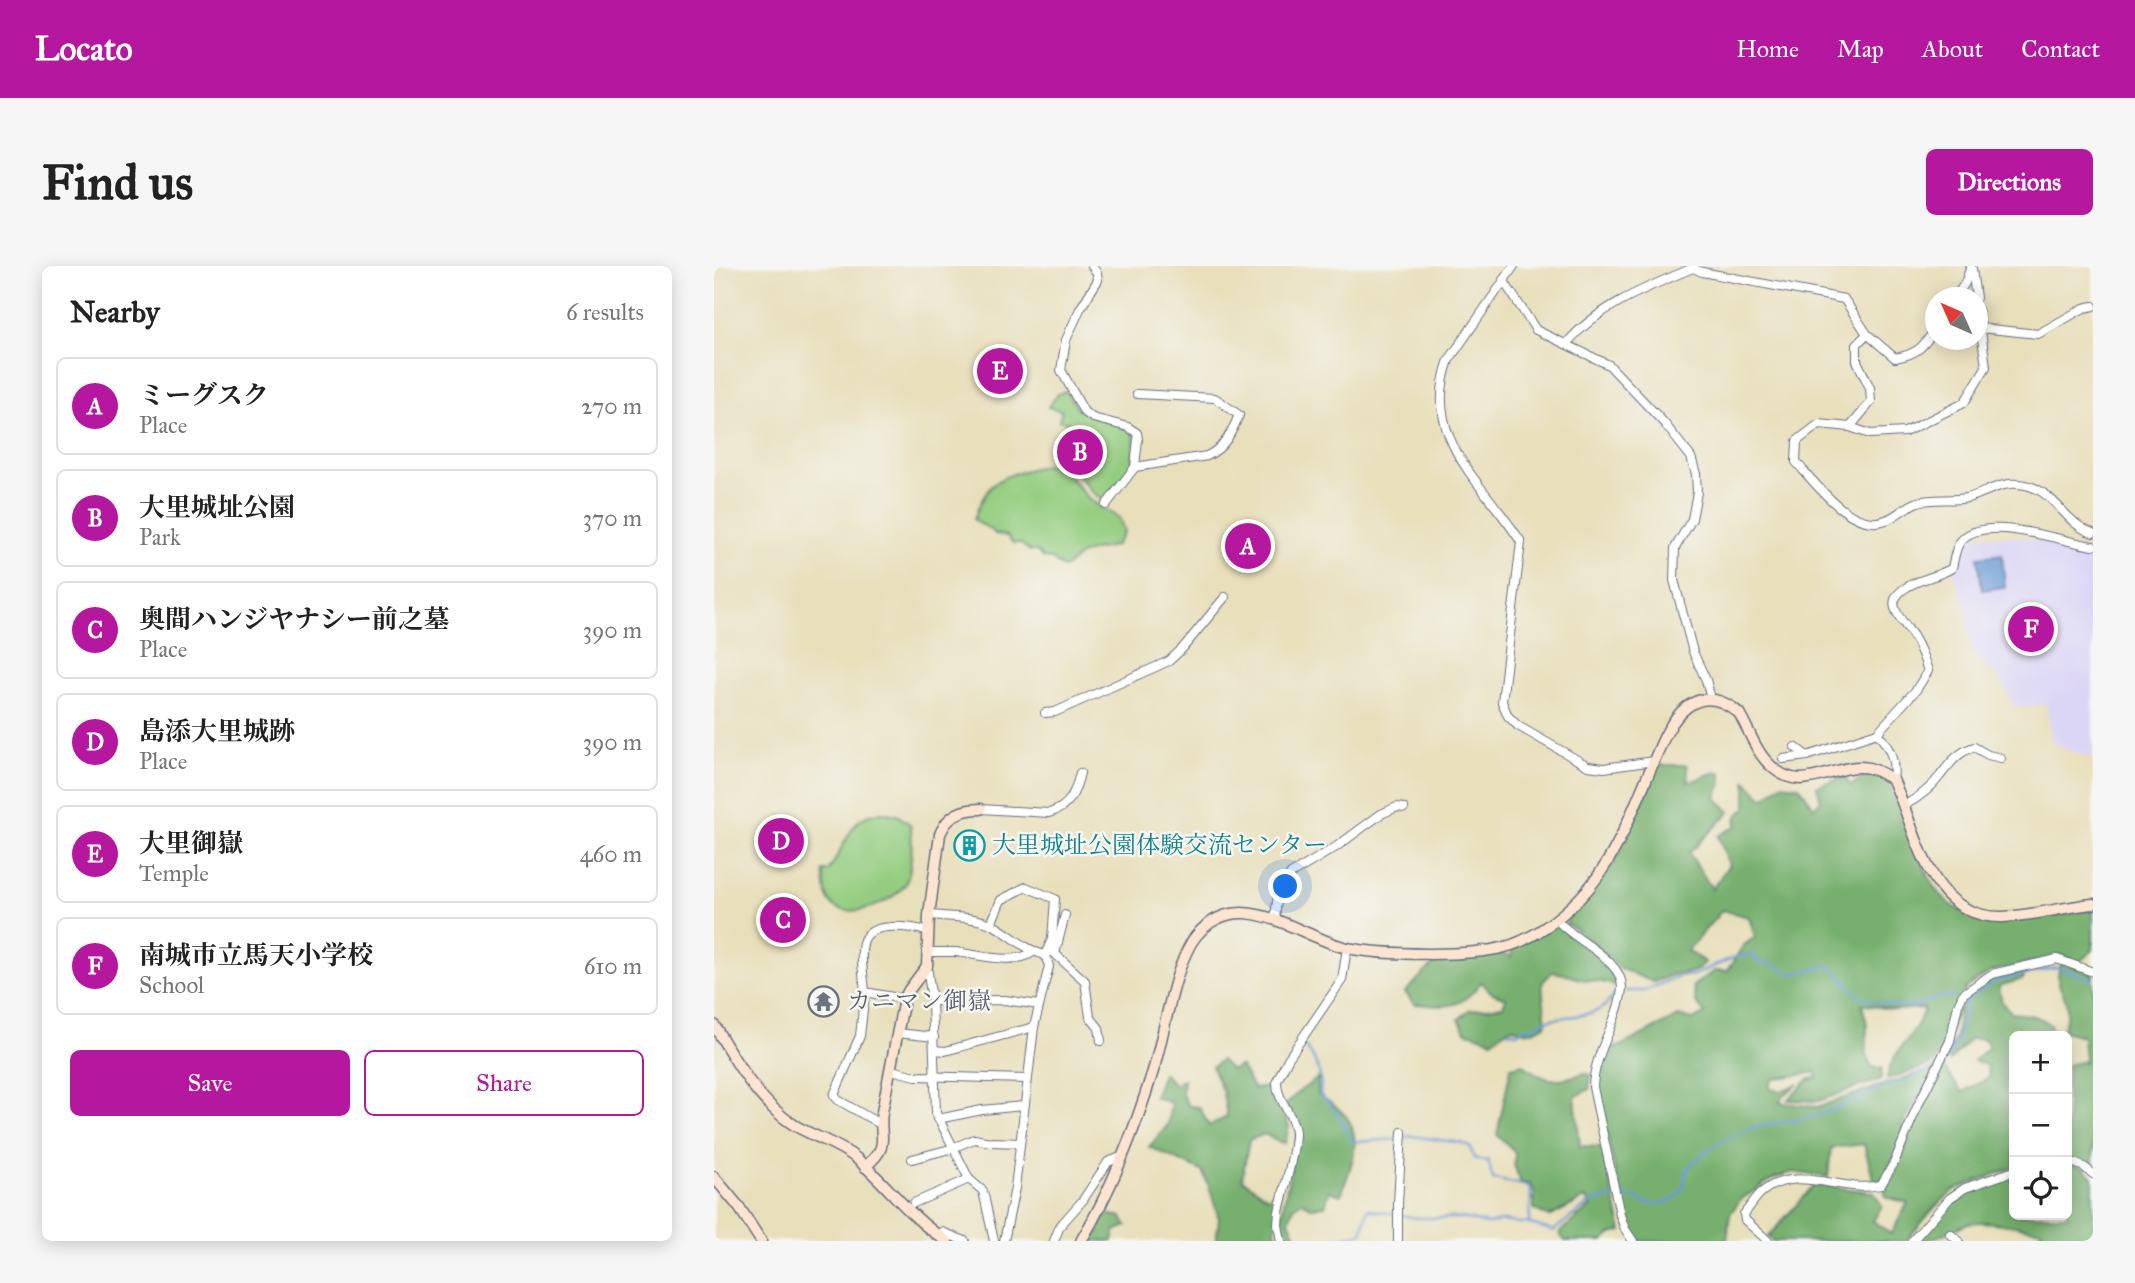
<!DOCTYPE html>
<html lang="en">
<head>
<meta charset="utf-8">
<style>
  body { margin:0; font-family:"IM FELL Great Primer","Noto Serif JP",serif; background:#f6f6f6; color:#222 }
  .controls { position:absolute; right:21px; bottom:21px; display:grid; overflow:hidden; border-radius:10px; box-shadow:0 4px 18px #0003 }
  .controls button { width:63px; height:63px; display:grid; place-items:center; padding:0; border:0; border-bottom:2px solid #e0e0e0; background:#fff; color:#222; font:35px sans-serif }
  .compass { position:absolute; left:1211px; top:21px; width:63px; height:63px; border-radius:50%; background:#fff; box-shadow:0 4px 18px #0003; rotate:315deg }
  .you { position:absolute; left:572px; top:621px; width:24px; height:24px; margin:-18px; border:5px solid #fff; border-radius:50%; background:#1a73e8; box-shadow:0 0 0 10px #1a73e833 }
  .badge { display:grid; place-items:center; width:46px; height:46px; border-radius:50%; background:#b5179e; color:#fff; font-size:23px; font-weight:700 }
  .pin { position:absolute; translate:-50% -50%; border:4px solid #fff; box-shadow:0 2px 7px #0006 }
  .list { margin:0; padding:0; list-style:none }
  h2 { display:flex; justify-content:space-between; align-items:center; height:91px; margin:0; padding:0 28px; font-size:30px }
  h2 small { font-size:23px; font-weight:400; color:#767676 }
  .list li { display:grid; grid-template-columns:46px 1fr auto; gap:21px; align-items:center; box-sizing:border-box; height:98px; margin:0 14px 14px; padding:0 14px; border:2px solid #e0e0e0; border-radius:10px }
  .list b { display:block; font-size:26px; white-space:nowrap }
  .list p { margin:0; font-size:23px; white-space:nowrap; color:#767676 }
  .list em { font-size:23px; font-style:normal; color:#767676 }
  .actions { display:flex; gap:14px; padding:21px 28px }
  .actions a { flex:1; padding:16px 0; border:2px solid #b5179e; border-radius:10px; text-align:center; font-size:24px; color:#b5179e }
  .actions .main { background:#b5179e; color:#fff }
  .icon { flex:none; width:38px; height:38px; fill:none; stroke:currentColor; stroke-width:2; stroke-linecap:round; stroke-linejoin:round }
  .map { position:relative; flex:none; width:1379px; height:975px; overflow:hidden; border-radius:10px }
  header { display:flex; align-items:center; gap:42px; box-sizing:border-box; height:98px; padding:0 35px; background:#b5179e; color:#fff }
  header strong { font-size:33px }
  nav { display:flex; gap:38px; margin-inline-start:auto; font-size:24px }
  .intro { display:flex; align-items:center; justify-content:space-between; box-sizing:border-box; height:168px; padding:0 42px }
  h1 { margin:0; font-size:49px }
  .button { padding:18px 32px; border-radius:10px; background:#b5179e; color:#fff; font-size:24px; font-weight:700 }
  main { display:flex; gap:42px; padding:0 42px }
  aside { flex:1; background:#fff; border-radius:10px; box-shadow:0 4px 18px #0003 }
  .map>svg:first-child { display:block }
</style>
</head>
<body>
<header>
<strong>Locato</strong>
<nav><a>Home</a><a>Map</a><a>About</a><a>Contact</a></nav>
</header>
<div class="intro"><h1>Find us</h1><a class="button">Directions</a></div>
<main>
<aside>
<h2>Nearby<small>6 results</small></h2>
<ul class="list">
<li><span class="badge">A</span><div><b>ミーグスク</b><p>Place</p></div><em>270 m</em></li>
<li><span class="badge">B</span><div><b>大里城址公園</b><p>Park</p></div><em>370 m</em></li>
<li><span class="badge">C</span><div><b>奥間ハンジヤナシー前之墓</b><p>Place</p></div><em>390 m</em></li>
<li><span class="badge">D</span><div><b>島添大里城跡</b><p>Place</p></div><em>390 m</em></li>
<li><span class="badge">E</span><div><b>大里御嶽</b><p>Temple</p></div><em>460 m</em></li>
<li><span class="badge">F</span><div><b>南城市立馬天小学校</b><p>School</p></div><em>610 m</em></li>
</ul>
<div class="actions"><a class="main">Save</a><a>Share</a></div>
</aside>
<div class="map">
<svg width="1379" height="975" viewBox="0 0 1379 975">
  <rect width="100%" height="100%" fill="#f6f6f2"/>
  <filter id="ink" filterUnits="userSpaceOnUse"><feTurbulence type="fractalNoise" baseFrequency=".0143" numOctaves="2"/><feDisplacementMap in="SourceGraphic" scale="14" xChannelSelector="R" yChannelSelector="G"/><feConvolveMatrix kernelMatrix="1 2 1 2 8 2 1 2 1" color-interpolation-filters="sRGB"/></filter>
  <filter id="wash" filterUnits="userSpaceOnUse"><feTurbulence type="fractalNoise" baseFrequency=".00686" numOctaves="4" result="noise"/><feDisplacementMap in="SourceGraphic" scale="28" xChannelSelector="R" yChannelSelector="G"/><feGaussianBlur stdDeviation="1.57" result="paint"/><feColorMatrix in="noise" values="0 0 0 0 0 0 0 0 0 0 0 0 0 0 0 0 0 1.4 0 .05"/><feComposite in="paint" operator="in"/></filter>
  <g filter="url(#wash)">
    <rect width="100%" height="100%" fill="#e8dfbb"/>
    <polygon fill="#dcd6f6" points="1267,269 1310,271 1368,287 1379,288 1379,493 1338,477 1332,438 1301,442 1284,410 1259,389 1250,337 1239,307 1245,295 1247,282 1255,273"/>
    <g fill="#94cd80" stroke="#587e6f" stroke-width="2">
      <path d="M352,125L364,143L413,163L421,169L418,199L390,234C370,225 366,201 346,194L357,158L345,154L348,145L334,141L344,128Z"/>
      <path d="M331,199L348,202L376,234L405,252L410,265L402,279C391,283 378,283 368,288C360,292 357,299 349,302L338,293L329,292L323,285H316L306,277H299L293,270L281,268C275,259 267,261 260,253C276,208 288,212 331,199Z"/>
      <path d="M167,546L183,549L196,558C199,572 198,603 192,617C182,636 130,657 116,636C110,628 111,615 109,605H114C126,590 131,568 146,554C151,549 161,548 167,546Z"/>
    </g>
    <g fill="#77b06e" stroke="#497066" stroke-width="2">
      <path d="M945,499H973L974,516C987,514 992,506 1007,506V519L1002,532L1016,546L975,587L998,623L1015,599L1004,570L1022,560L1023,550L1032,542V515L1050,533L1067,518L1085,520L1100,541L1107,535L1103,520L1130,510L1137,520L1152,508C1156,508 1160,508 1164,510C1179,516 1195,551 1194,567C1203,585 1210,604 1221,621C1256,675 1327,648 1379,644V684L1364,697L1346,689L1276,706L1252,722L1231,779L1219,798L1173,813C1176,785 1204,769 1210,742L1182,744L1148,738C1149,745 1153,754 1153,761C1153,778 1149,786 1158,801L1168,802L1167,813L1104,835L1074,834L1094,814L1104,811L1102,806L1059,813L1055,823L1067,825L1084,818L1068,831L1066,837L1103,841L1221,802L1188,859L1189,871L1181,890L1167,914L1160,916L1150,878L1117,882L1114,911L1079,906L1060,912L1026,934L1016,948L1013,975H925L914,962L883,825L884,809L891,784L907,780L964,750L979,754L991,747L982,737L979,720L1000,705H1013L1029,680L1041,671L1035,651L1008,644L973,685L991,696C984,708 972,706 961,708C954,710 946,714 939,716L907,703L865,665L852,658L855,649L900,597Z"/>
      <path d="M842,658C863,675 898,693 903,721C891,714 880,716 867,713C856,710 850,707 838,706L828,717L832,758C820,767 811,767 798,761L778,774L751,765L745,753L755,744L789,740L792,732L778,727L767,716C746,745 733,740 700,738L691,726L726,692L786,687L797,691L798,683Z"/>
      <path d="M1348,696L1379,708V903L1353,891V799L1371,795L1369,770L1349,765C1350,758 1354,748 1353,741C1352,723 1337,720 1348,696Z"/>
      <path d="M1308,705L1309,713L1285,720L1288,737L1298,747C1314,748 1339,751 1339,770H1300V901L1240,924L1220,942L1192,975H1059L1054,971L1100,919L1160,926L1168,940L1159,955L1177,968L1194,937L1172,931L1170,922L1190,883L1227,798L1248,826L1275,811L1273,799L1260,795L1275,781L1271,773H1256L1236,795L1232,791L1242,771L1246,740L1252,732L1278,713Z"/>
      <polygon points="507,794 517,804 526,800 540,823 559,820 575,860 571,877 562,875 551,868 535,874 528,913 554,931 566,924 561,964 564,975 502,975 505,953 495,920 488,905 435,881 454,859 457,837 440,831 449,807 461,819 469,813 468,829 475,840 485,841 495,860 513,851 509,826 498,801"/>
      <path d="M809,798C833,818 843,816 871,807L877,809L875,823L861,831L866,880L888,881L908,965L898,968L889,975H851L845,967L877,940L871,932L835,951L820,943V925L817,919L807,917L800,899L801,886L783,869L797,801Z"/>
      <path d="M604,812V828C614,835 628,844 634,853C649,877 635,905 627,929L615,925L611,940L597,941L588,936L580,941L575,954L582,970L576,975H571L567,969L566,957L584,866L572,839L582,828Z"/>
      <path d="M1353,896L1369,902L1379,911V975H1321L1328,964C1310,962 1267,952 1252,958C1233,965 1223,975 1201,975L1236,936L1250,925L1300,907V949H1353Z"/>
      <polygon points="391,948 408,951 413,960 401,965 399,975 378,975"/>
    </g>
    <polygon fill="#6d9bd5" stroke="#44659a" stroke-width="2" points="1288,288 1291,321 1268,324 1264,291"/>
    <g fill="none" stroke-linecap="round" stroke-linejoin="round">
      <g stroke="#6d9bd5" stroke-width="2.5">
        <path d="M911,725H930L965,710L980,709L1018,692L1039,688L1044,696L1059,698L1077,708L1115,700C1128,708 1135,723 1147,731C1158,737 1191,742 1203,739C1220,736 1218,729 1240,731"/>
        <path d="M794,765L803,767L813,761L818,762C844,741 882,763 902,726H905"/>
        <path d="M590,779C601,792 610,810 606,828L623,847L639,876L684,873"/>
        <polyline points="1232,794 1243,776 1253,734 1282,715 1335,703 1345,702 1379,714"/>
        <polyline points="691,871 698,870 748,877 756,881 760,892 770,895 774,894 779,913 814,920 817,925 815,958"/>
        <path d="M586,975H610L648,967L654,943L703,952H748L774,958L788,955L817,958L839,965L877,936L910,929L917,933L922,932C937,943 963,939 970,919C971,914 971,907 974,903C983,890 1002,879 1016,871C1038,859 1064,858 1088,853C1113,849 1148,830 1173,820C1188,814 1204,812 1217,803"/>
      </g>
    </g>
  </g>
  <g filter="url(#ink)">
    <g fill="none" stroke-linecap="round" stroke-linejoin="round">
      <defs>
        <g id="street">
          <polyline points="378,0 383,7 384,14 366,43 352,74 347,104 370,146 379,152 414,161 423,167 424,173 421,201"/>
          <path d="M800,0L735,94C706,173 770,217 807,276L788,436L794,450L804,460L874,500L890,502L940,495"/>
          <polyline points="1258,3 1262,32"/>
          <polyline points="789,14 822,64 895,99 950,157 977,191 982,208 983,226 978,253 961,282 960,314 979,386 992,414 997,433"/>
          <polyline points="1241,32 1251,17 1257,0"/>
          <path d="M1264,44L1272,101L1250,137L1191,166L1156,168L1136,161L1105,158L1083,175L1082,196C1102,218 1138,267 1172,254C1183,250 1192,240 1204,236C1220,232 1237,235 1253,232C1270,228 1286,216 1304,218C1340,220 1348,257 1379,267"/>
          <polyline points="1266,62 1324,68 1370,42 1379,40"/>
          <path d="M852,78C885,39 934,21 979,2L988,6L1130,33L1153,68L1181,92C1204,88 1209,81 1222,62"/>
          <polyline points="1136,161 1157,136 1156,122 1143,95 1143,78 1153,68"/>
          <path d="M392,239L421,201L493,190C511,181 517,168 525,149L501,132L423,128"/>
          <polyline points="331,447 341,446 455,395 468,383 511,331"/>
          <polyline points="1081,481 1093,490"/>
          <polyline points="1069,493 1093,490 1163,467"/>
          <path d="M1179,514C1182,495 1176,481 1163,467L1202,424L1214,405C1210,392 1206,381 1199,370C1189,354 1166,337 1193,321C1207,312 1224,311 1238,302C1240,294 1241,283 1246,276C1268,246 1348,276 1379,280"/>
          <path d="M1191,539C1204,532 1217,522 1226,510C1236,497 1244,486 1260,481L1274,489L1287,492"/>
          <path d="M267,543L335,547C356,541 361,527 366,507"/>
          <path d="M215,649C234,651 258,650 277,658C296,667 310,684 331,689L335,700L320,761L301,922L290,975"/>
          <polyline points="561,653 564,626 577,608 622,581 667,548 683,541 690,542"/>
          <path d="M842,653C857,671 881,680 897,698C903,704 908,712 908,722C905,755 880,786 879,821L906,949L911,963L919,975"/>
          <polyline points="277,658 287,634 312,621 341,633 338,673 331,689"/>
          <path d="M212,686C222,686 232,686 241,686C262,688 301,700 319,686"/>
          <polyline points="337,686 342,684 351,649"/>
          <polyline points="339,686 371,715 376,751 385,762 387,775"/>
          <polyline points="213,700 218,735 222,847 255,913 269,925 280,975"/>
          <polyline points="151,726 146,770 120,829 124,834 166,858"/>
          <path d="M190,733L151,726C150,711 145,688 150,674C158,655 197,661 213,665"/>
          <polyline points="218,735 291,734 325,739"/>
          <polyline points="184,767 220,771"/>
          <polyline points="220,784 231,785 320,761"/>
          <polyline points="177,804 202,810 313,813"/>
          <polyline points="224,853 268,844 309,840"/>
          <polyline points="198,893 236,883 260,873 277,876 306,877"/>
          <polyline points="1353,894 1370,901 1379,908"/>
          <polyline points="200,937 255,913"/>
          <polyline points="1236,968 1245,975"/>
          <polyline points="225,970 228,966 251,975"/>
          <polyline points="340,975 346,960 369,934 394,896 407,891"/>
          <path d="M567,975L564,959L565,946C569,926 582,884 581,866C580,848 562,834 563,815L574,793L628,714L633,682"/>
          <polyline points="684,975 684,937 688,866"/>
          <path d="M1054,975L1031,954L1030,948C1036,941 1041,932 1048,926C1083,897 1128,928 1167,919L1180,897L1203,841L1236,775L1244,739L1249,728L1278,708L1343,693L1379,706"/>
          <polyline points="1198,975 1236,932 1251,922 1300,905"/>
        </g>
        <g id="secondary">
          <path d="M0,759C21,795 44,836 80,859C100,871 123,877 142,892C174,919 197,953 233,975"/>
          <path d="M151,901C178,878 164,874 168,846L190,733L195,724L213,700L215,649L226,568C234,549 247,543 267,543"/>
          <polyline points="0,911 25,941 47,975"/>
          <path d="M367,975C398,923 421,863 439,805C450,770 460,697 482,670C526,617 585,671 633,682C669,689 756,691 791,681C818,674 846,652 865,633C898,600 916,551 934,509C944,487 953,456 973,441C991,427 1010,434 1025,447C1035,464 1042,486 1056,499C1089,532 1120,495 1155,502C1164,504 1171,509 1179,514C1204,567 1214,652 1288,651C1318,650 1349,641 1379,638"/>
        </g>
      </defs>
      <use href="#street" stroke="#636d7f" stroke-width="10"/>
      <use href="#secondary" stroke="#636d7f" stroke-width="13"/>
      <use href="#street" stroke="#fff" stroke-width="8"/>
      <use href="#secondary" stroke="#fde4d0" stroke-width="10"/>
    </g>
  </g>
  <defs>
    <symbol id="building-ring" viewBox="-11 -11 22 22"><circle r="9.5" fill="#f6f6f2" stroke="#0f9aa8" stroke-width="1.5"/><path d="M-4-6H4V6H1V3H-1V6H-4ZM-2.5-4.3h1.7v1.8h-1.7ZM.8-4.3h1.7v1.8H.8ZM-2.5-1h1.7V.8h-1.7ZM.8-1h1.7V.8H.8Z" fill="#0f9aa8"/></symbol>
    <symbol id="temple-ring" viewBox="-11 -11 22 22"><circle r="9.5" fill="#f6f6f2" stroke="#6b7280" stroke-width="1.5"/><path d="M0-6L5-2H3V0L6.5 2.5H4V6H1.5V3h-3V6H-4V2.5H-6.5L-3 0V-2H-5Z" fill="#6b7280"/></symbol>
  </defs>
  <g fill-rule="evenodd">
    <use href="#building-ring" x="238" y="562" width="35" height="35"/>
    <use href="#temple-ring" x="92" y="718" width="35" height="35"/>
  </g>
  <g text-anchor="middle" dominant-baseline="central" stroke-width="5" stroke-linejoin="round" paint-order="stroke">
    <g font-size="24" fill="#0d838f" stroke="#f6f6f2" text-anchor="start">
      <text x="278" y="579">大里城址公園体験交流センター</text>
    </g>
    <g font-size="24" fill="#5b616d" stroke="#f6f6f2" text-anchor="start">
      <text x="133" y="735">カニマン御嶽</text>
    </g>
  </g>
</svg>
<div class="controls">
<button>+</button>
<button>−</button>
<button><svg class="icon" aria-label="locate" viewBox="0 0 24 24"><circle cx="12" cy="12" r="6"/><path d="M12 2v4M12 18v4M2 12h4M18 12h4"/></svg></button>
</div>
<svg class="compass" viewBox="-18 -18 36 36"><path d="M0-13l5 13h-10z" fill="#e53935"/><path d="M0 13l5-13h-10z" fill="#767676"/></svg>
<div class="you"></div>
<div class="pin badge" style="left:534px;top:280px">A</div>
<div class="pin badge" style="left:366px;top:186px">B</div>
<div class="pin badge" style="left:69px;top:654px">C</div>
<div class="pin badge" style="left:67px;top:575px">D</div>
<div class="pin badge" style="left:286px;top:105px">E</div>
<div class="pin badge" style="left:1317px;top:363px">F</div>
</div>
</main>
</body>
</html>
